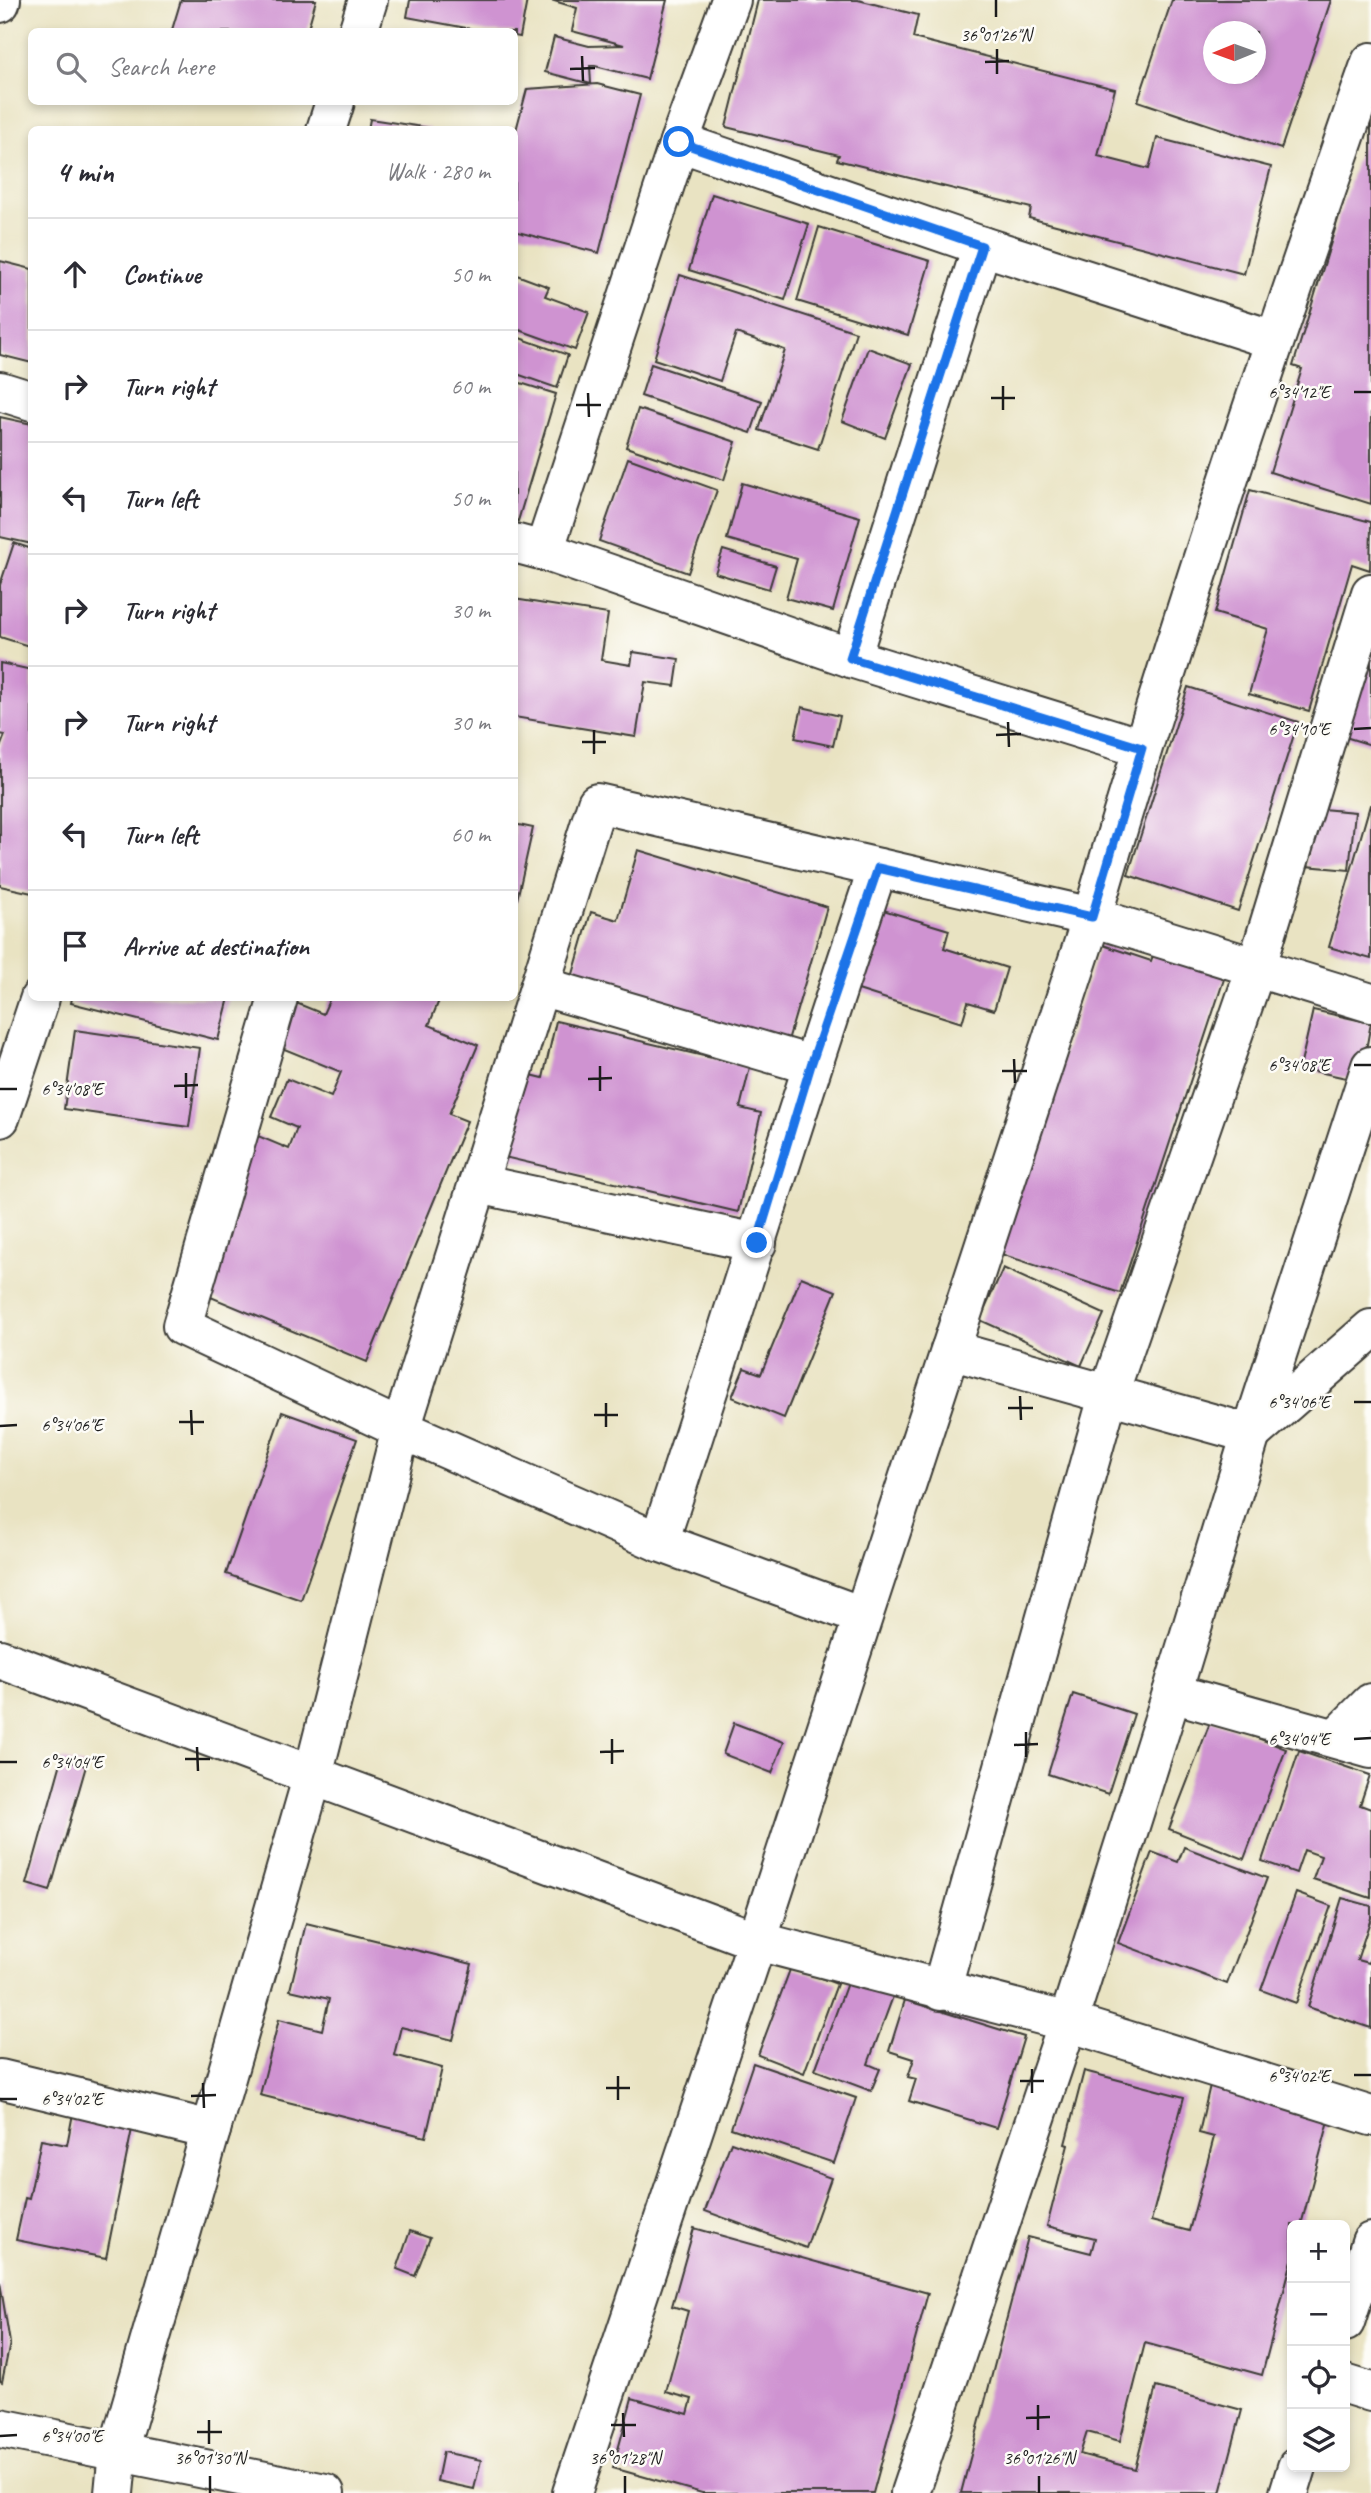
<!DOCTYPE html>
<html lang="en">
<head>
<meta charset="utf-8">
<style>
  body { margin:0; font-family:Caveat,sans-serif; background:#f2f2f3; color:#2b2b33 }
  .controls { position:absolute; right:21px; bottom:21px; display:grid; overflow:hidden; border-radius:10px; box-shadow:0 4px 10px #0003 }
  .controls button { width:63px; height:63px; display:grid; place-items:center; padding:0; border:0; border-bottom:2px solid #e1e1e2; background:#fff; color:#2b2b33; font:35px sans-serif }
  .compass { position:absolute; left:1203px; top:21px; width:63px; height:63px; border-radius:50%; background:#fff; box-shadow:0 4px 10px #0003; rotate:269deg }
  .stop { position:absolute; width:21px; height:21px; margin:-16px; border:5px solid #1a73e8; border-radius:50%; background:#fff }
  .stop.end { background:#1a73e8; border-color:#fff; box-shadow:0 2px 7px #0008 }
  .list { margin:0; padding:0; list-style:none }
  h2 { display:flex; justify-content:space-between; align-items:center; height:91px; margin:0; padding:0 28px; font-size:30px }
  h2 small { font-size:23px; font-weight:400; color:#7c7c81 }
  .list li { display:grid; grid-template-columns:46px 1fr auto; gap:21px; align-items:center; box-sizing:border-box; height:112px; padding:0 28px; border-top:2px solid #e1e1e2 }
  .list b { display:block; font-size:26px; white-space:nowrap }
  .list em { font-size:23px; font-style:normal; color:#7c7c81 }
  .icon { flex:none; width:38px; height:38px; fill:none; stroke:currentColor; stroke-width:2; stroke-linecap:round; stroke-linejoin:round }
  .map { position:relative; flex:none; width:1371px; height:2493px; overflow:hidden }
  .search { position:absolute; background:#fff; box-shadow:0 4px 10px #0003; left:28px; top:28px; width:490px; height:77px; display:flex; align-items:center; gap:18px; box-sizing:border-box; padding:0 24px; border-radius:10px; color:#7c7c81; font-size:26px }
  .panel { position:absolute; background:#fff; box-shadow:0 4px 10px #0003; left:28px; top:126px; width:490px; height:875px; border-radius:10px }
  .map>svg:first-child { display:block }
</style>
</head>
<body>
<div class="map">
<svg width="1371" height="2493" viewBox="0 0 1371 2493">
  <rect width="100%" height="100%" fill="#fdfcf7"/>
  <filter id="ink" filterUnits="userSpaceOnUse"><feTurbulence type="fractalNoise" baseFrequency=".0143" numOctaves="2"/><feDisplacementMap in="SourceGraphic" scale="14" xChannelSelector="R" yChannelSelector="G"/><feConvolveMatrix kernelMatrix="1 2 1 2 8 2 1 2 1" color-interpolation-filters="sRGB"/></filter>
  <filter id="wash" filterUnits="userSpaceOnUse"><feTurbulence type="fractalNoise" baseFrequency=".00686" numOctaves="4" result="noise"/><feDisplacementMap in="SourceGraphic" scale="28" xChannelSelector="R" yChannelSelector="G"/><feGaussianBlur stdDeviation="1.57" result="paint"/><feColorMatrix in="noise" values="0 0 0 0 0 0 0 0 0 0 0 0 0 0 0 0 0 1.4 0 .05"/><feComposite in="paint" operator="in"/></filter>
  <g filter="url(#wash)">
    <rect width="100%" height="100%" fill="#e9e3c2"/>
    <g id="blocks">
      <g fill="#cf93d1" fill-rule="evenodd">
        <polygon points="181,0 316,0 307,32 176,32 172,30"/>
        <polygon points="410,0 527,0 520,37 514,36 514,32 488,32 407,17"/>
        <polygon points="551,0 667,0 647,79 595,66 590,66 591,84 545,72 554,37 589,46 624,45 572,31 577,8"/>
        <polygon points="758,0 858,0 918,15 913,38 1115,89 1098,156 1149,169 1157,138 1271,167 1244,274 1029,218 1031,208 837,160 839,155 726,127"/>
        <path d="M1172,0H1331L1281,149L1138,101ZM1214,32H1256V74H1214Z"/>
        <polygon points="597,84 640,95 599,253 514,231 514,138 527,89"/>
        <polygon points="1370,115 1371,115 1371,504 1270,472 1302,369 1293,366"/>
        <polygon points="370,119 430,128 430,130 368,130"/>
        <polygon points="712,194 809,224 785,300 689,270"/>
        <polygon points="819,227 930,261 908,335 797,301"/>
        <polygon points="0,261 32,269 32,363 0,355"/>
        <polygon points="514,274 549,287 545,296 589,312 575,350 514,328"/>
        <polygon points="680,275 856,332 818,449 759,430 785,350 736,333 720,381 654,359"/>
        <polygon points="514,336 568,355 557,388 514,373"/>
        <polygon points="868,348 912,364 885,438 842,421"/>
        <polygon points="651,364 762,401 751,433 641,396"/>
        <polygon points="514,381 556,394 518,521 514,520"/>
        <polygon points="638,409 736,442 724,480 626,447"/>
        <polygon points="0,417 32,424 32,544 0,537"/>
        <polygon points="628,458 717,490 688,573 599,541"/>
        <polygon points="742,483 860,517 833,611 786,598 797,559 727,539"/>
        <polygon points="1250,490 1371,522 1370,570 1352,564 1309,711 1249,694 1268,629 1215,613"/>
        <polygon points="14,543 32,549 32,647 0,637 0,585"/>
        <polygon points="723,550 776,566 769,589 715,573"/>
        <polygon points="514,599 608,614 601,660 631,665 633,652 679,659 675,686 645,682 636,737 514,717"/>
        <polygon points="1371,650 1371,745 1342,736"/>
        <polygon points="0,663 32,670 32,893 0,886 0,748 5,735 0,734"/>
        <polygon points="1188,687 1298,722 1238,911 1128,875"/>
        <polygon points="802,707 840,716 833,746 795,738"/>
        <polygon points="1370,805 1371,805 1371,959 1329,947"/>
        <polygon points="1311,808 1355,812 1349,870 1306,866"/>
        <polygon points="514,824 533,828 516,904 514,904"/>
        <polygon points="638,850 827,907 787,1044 571,981 591,912 618,920"/>
        <polygon points="880,909 949,930 944,948 1007,968 994,1010 968,1002 962,1023 855,989"/>
        <polygon points="1100,944 1151,961 1156,947 1227,970 1120,1293 998,1253"/>
        <polygon points="72,998 229,998 218,1040 71,1003"/>
        <polygon points="330,998 440,998 429,1025 478,1045 449,1114 467,1121 367,1362 201,1293 251,1133 289,1149 297,1128 271,1117 287,1079 331,1097 341,1072 272,1044 289,1000 323,1014"/>
        <polygon points="1313,1010 1371,1023 1360,1081 1300,1068"/>
        <polygon points="556,1021 750,1067 740,1108 761,1113 738,1212 496,1155 515,1071 543,1078"/>
        <polygon points="75,1030 200,1048 189,1127 64,1109"/>
        <polygon points="1003,1268 1104,1314 1081,1366 980,1320"/>
        <polygon points="801,1277 836,1291 784,1418 732,1397 744,1368 761,1374"/>
        <polygon points="282,1412 357,1439 301,1600 226,1574"/>
        <polygon points="1073,1694 1134,1714 1108,1794 1048,1774"/>
        <polygon points="1211,1720 1286,1749 1244,1859 1169,1829"/>
        <polygon points="734,1723 784,1742 772,1773 723,1754"/>
        <polygon points="1299,1751 1370,1775 1360,1805 1371,1809 1371,1898 1313,1879 1321,1856 1304,1850 1296,1873 1262,1861"/>
        <polygon points="62,1759 86,1766 50,1891 27,1884"/>
        <polygon points="1184,1847 1267,1878 1227,1984 1118,1943 1152,1852 1178,1862"/>
        <polygon points="1296,1893 1331,1906 1296,2003 1261,1990"/>
        <polygon points="1342,1898 1371,1906 1371,1918 1357,1960 1368,1963 1371,1956 1371,2028 1308,2007"/>
        <polygon points="306,1923 472,1964 453,2040 401,2027 394,2055 442,2068 426,2137 260,2095 279,2019 322,2030 329,1999 290,1990"/>
        <polygon points="791,1967 837,1984 804,2073 758,2055"/>
        <polygon points="850,1975 895,1991 868,2064 880,2069 871,2091 815,2070"/>
        <polygon points="905,2000 1024,2037 996,2128 909,2101 916,2079 908,2077 914,2059 889,2051"/>
        <polygon points="753,2063 856,2098 834,2163 731,2128"/>
        <polygon points="1084,2071 1184,2097 1151,2221 1189,2231 1214,2137 1199,2133 1210,2085 1330,2117 1301,2225 1292,2225 1292,2260 1262,2375 1145,2343 1120,2441 1087,2432 1080,2454 1135,2469 1156,2387 1242,2410 1220,2493 961,2493 1028,2237 1091,2253 1095,2238 1047,2226 1068,2145 1065,2144"/>
        <polygon points="75,2103 135,2114 106,2258 16,2240 25,2198 29,2199 41,2140 67,2145"/>
        <polygon points="731,2142 831,2178 806,2248 705,2211"/>
        <polygon points="694,2228 928,2293 873,2493 702,2493 613,2468 632,2398 688,2414 692,2399 666,2392 688,2311 672,2306"/>
        <polygon points="410,2231 430,2238 415,2276 397,2269"/>
        <polygon points="0,2282 10,2343 2,2382 0,2381"/>
        <polygon points="443,2452 481,2460 474,2489 437,2481"/>
      </g>
    </g>
  </g>
  <g filter="url(#ink)">
    <use href="#blocks" fill-opacity="0" stroke="#3b3a35" stroke-width="2"/>
    <g fill="none" stroke-linecap="round" stroke-linejoin="round">
      <defs>
        <g id="minor">
          <polyline points="0,3 1,0"/>
          <polyline points="358,32 368,0"/>
          <polyline points="326,130 335,102"/>
          <polyline points="679,142 982,246 1274,340"/>
          <polyline points="0,391 32,401"/>
          <polyline points="514,543 544,551 679,142 731,0"/>
          <polyline points="544,551 851,658 1142,748"/>
          <polyline points="851,658 982,246"/>
          <polyline points="540,986 811,1065"/>
          <polyline points="278,998 182,1326 401,1429 659,1542 862,1616"/>
          <polyline points="0,1118 40,998"/>
          <polyline points="478,1184 757,1243"/>
          <polyline points="950,1350 1251,1434 1371,1329"/>
          <path d="M659,1542C733,1317 802,1092 878,868"/>
          <polyline points="0,1659 757,1941 1068,2022 1371,2116"/>
          <polyline points="1172,1693 1371,1749"/>
          <polyline points="1336,1738 1371,1703"/>
          <polyline points="941,1991 1109,1393 1256,968 1371,593"/>
          <polyline points="0,2079 211,2130 118,2451 114,2493"/>
          <polyline points="211,2130 313,1775 401,1429 597,803 1092,917 1371,1003"/>
          <polyline points="1345,2322 1371,2242"/>
          <polyline points="1345,2384 1371,2392"/>
          <polyline points="0,2428 325,2493"/>
          <path d="M572,2493L757,1941L1092,917C1176,629 1272,345 1371,62"/>
          <polyline points="910,2493 1068,2022 1172,1693 1251,1434 1371,1066"/>
          <polyline points="1289,2493 1297,2467"/>
        </g>
      </defs>
      <use href="#minor" stroke="#3b3a35" stroke-width="42"/>
      <use href="#minor" stroke="#fff" stroke-width="38"/>
    </g>
  </g>
  <g fill="none" stroke-linecap="round" stroke-linejoin="round" filter="url(#ink)">
    <polyline stroke="#1a73e8" stroke-width="9" points="679,142 982,246 850,658 1142,748 1092,917 878,868 811,1065 757,1243"/>
  </g>
  <path fill="none" stroke="#1c1c1c" stroke-width="2.5" d="M996,0V17M997,49V74M582,56L583,81M985,62L1009,61M570,69L595,68M1003,386V410M1354,392H1371M588,393L589,417M991,398H1015M576,405H601M1008,722L1009,747M1354,729L1371,728M594,730V754M996,735L1021,734M582,742H606M1014,1059L1015,1083M1354,1065H1371M600,1066V1091M1002,1071H1027M186,1073V1098M588,1079L612,1078M174,1086L198,1085M0,1089H17M1020,1396L1021,1420M1354,1402H1371M606,1403V1427M1008,1408H1033M191,1410L192,1435M594,1415H618M179,1422H204M0,1426L17,1425M1026,1732V1757M612,1739V1764M1354,1739L1371,1738M1014,1745L1038,1744M197,1747L198,1771M600,1752L624,1751M185,1759H210M0,1762H17M1032,2069V2093M1354,2075H1371M618,2076V2100M1020,2081H1044M203,2083L204,2108M606,2088H630M191,2096L216,2095M0,2099H17M1038,2405V2430M623,2413L624,2437M1026,2418L1050,2417M209,2420V2444M611,2425H636M197,2432H222M0,2436L17,2435M210,2476V2493M625,2476V2493M1039,2476V2493"/>
  <g font-size="18" text-anchor="middle" fill="#1c1c1c" stroke="#fdfcf7" stroke-width="5" stroke-linejoin="round" paint-order="stroke">
    <text x="996" y="41">36°01'26"N</text>
    <text x="1299" y="398">6°34'12"E</text>
    <text x="1299" y="735">6°34'10"E</text>
    <text x="1299" y="1071">6°34'08"E</text>
    <text x="72" y="1095">6°34'08"E</text>
    <text x="1299" y="1408">6°34'06"E</text>
    <text x="72" y="1431">6°34'06"E</text>
    <text x="1299" y="1745">6°34'04"E</text>
    <text x="72" y="1768">6°34'04"E</text>
    <text x="1299" y="2082">6°34'02"E</text>
    <text x="72" y="2105">6°34'02"E</text>
    <text x="72" y="2442">6°34'00"E</text>
    <text x="210" y="2464">36°01'30"N</text>
    <text x="625" y="2464">36°01'28"N</text>
    <text x="1039" y="2464">36°01'26"N</text>
  </g>
</svg>
<div class="controls">
<button>+</button>
<button>−</button>
<button><svg class="icon" aria-label="locate" viewBox="0 0 24 24"><circle cx="12" cy="12" r="6"/><path d="M12 2v4M12 18v4M2 12h4M18 12h4"/></svg></button>
<button><svg class="icon" aria-label="layers" viewBox="0 0 24 24"><path d="M12 4l9 5-9 5-9-5zM3 14l9 5 9-5"/></svg></button>
</div>
<svg class="compass" viewBox="-18 -18 36 36"><path d="M0-13l5 13h-10z" fill="#e53935"/><path d="M0 13l5-13h-10z" fill="#7c7c81"/></svg>
<div class="stop" style="left:679px;top:142px"></div>
<div class="stop end" style="left:757px;top:1243px"></div>
<div class="search"><svg class="icon" aria-label="search" viewBox="0 0 24 24"><circle cx="10" cy="10" r="6"/><path d="M15 15l6 6"/></svg>Search here</div>
<section class="panel">
<h2>4 min<small>Walk · 280 m</small></h2>
<ul class="list">
<li><svg class="icon" aria-label="ahead" viewBox="0 0 24 24"><path d="M12 20V5M6 11l6-6 6 6"/></svg><div><b>Continue</b></div><em>50 m</em></li>
<li><svg class="icon" aria-label="right" viewBox="0 0 24 24"><path d="M7 20v-9h11M14 6l5 5-5 5"/></svg><div><b>Turn right</b></div><em>60 m</em></li>
<li><svg class="icon" aria-label="left" viewBox="0 0 24 24"><path d="M17 20v-9H6M10 6l-5 5 5 5"/></svg><div><b>Turn left</b></div><em>50 m</em></li>
<li><svg class="icon" aria-label="right" viewBox="0 0 24 24"><path d="M7 20v-9h11M14 6l5 5-5 5"/></svg><div><b>Turn right</b></div><em>30 m</em></li>
<li><svg class="icon" aria-label="right" viewBox="0 0 24 24"><path d="M7 20v-9h11M14 6l5 5-5 5"/></svg><div><b>Turn right</b></div><em>30 m</em></li>
<li><svg class="icon" aria-label="left" viewBox="0 0 24 24"><path d="M17 20v-9H6M10 6l-5 5 5 5"/></svg><div><b>Turn left</b></div><em>60 m</em></li>
<li><svg class="icon" aria-label="arrive" viewBox="0 0 24 24"><path d="M6 21V4h12l-3 4 3 4H6"/></svg><div><b>Arrive at destination</b></div></li>
</ul>
</section>
</div>
</body>
</html>
